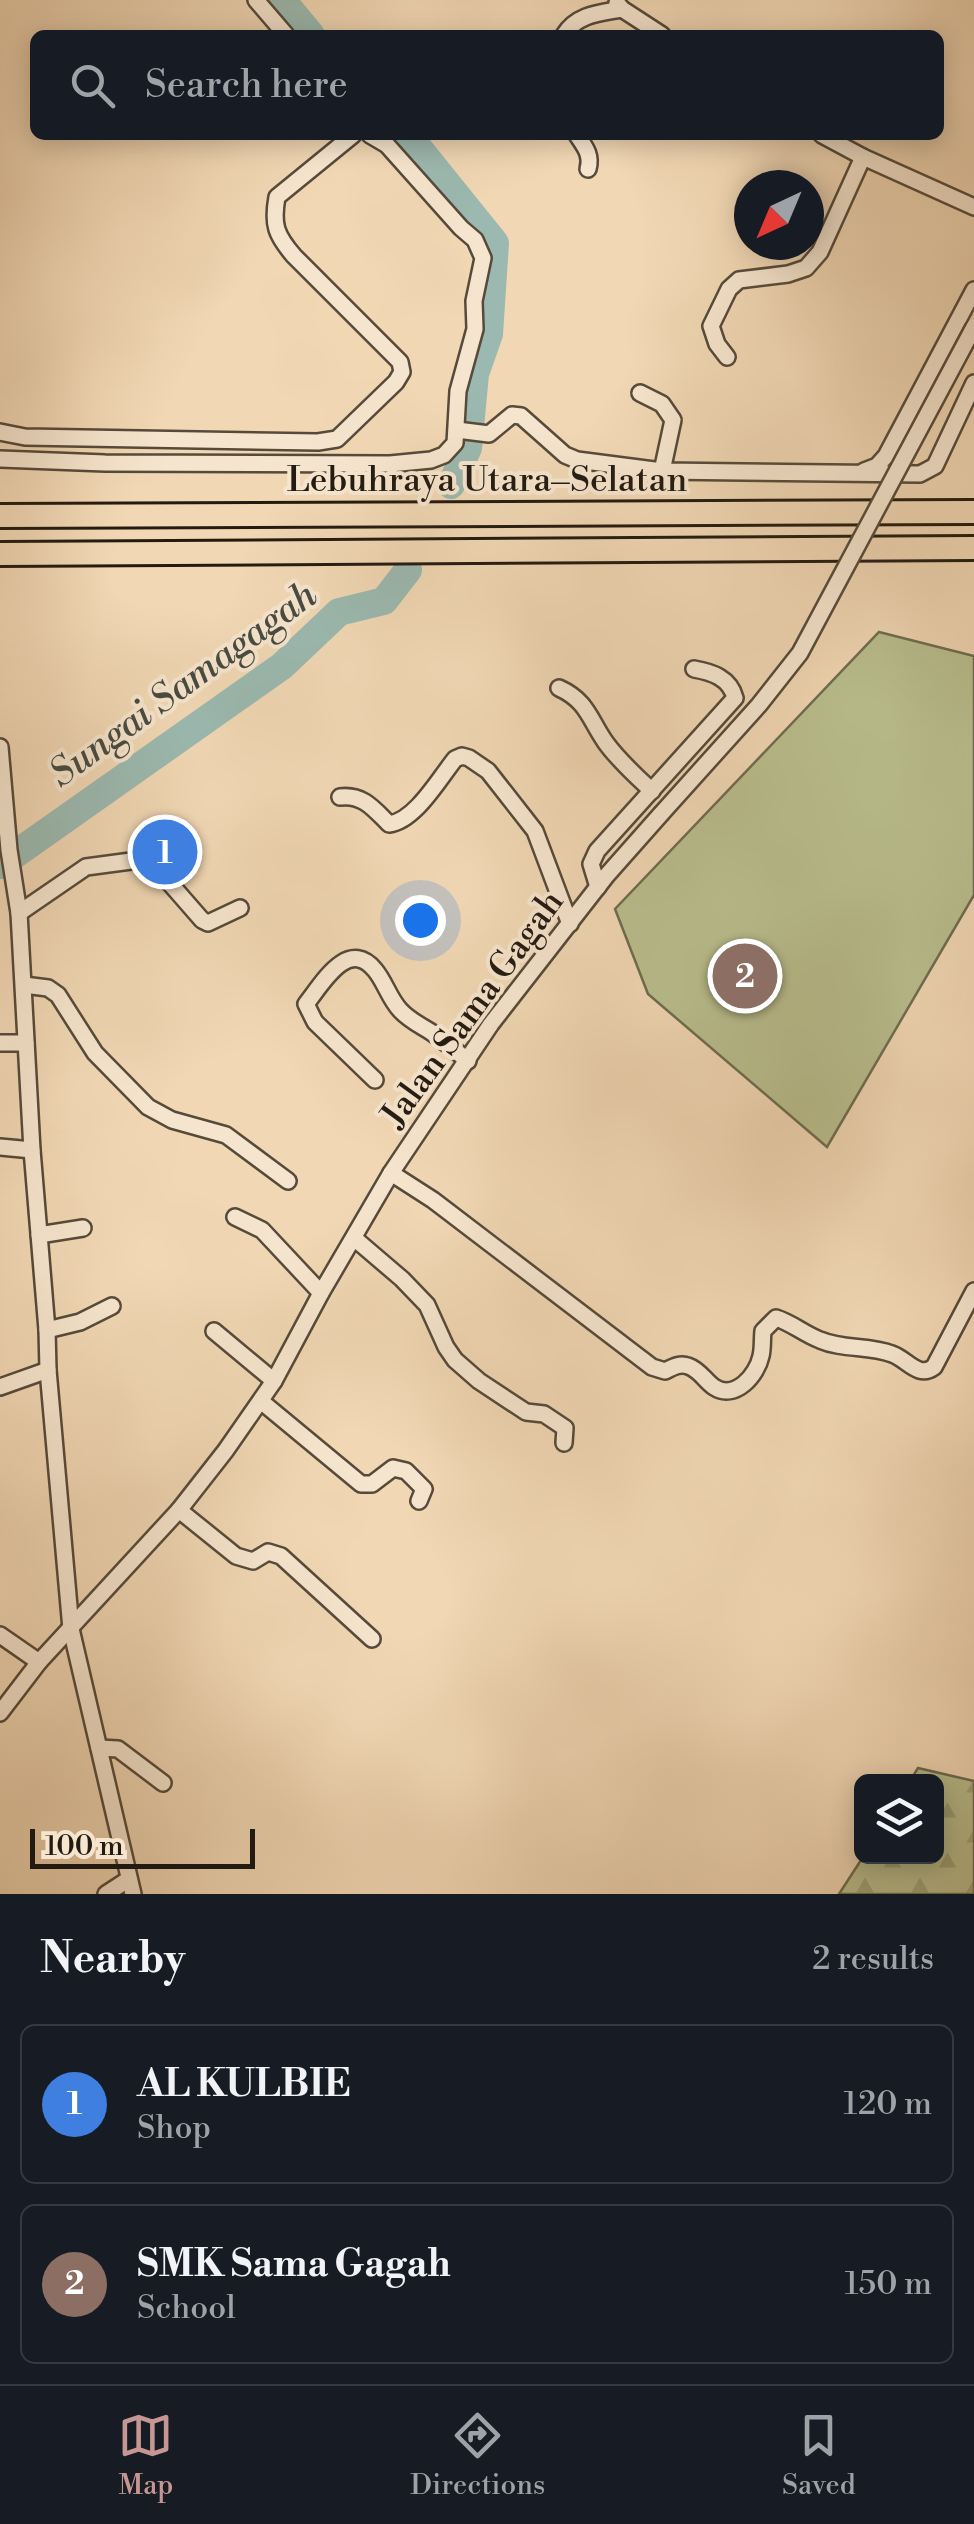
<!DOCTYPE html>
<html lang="en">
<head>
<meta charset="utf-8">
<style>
  body { margin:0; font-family:"Libre Bodoni",serif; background:#242831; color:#f1f3f6 }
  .controls { position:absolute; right:30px; bottom:30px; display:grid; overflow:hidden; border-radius:15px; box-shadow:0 5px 25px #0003 }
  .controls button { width:90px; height:90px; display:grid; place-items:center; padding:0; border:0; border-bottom:2px solid #363941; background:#171b24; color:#f1f3f6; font:50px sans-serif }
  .compass { position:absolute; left:734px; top:170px; width:90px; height:90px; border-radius:50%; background:#171b24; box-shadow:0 5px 25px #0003; rotate:224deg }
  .scale { position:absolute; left:30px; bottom:25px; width:225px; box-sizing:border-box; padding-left:10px; border:5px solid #231b11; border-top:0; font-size:28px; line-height:35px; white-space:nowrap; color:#231b11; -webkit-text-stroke:8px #f6e5ce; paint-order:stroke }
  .you { position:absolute; left:420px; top:920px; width:35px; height:35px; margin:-25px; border:8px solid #fff; border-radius:50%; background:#1a73e8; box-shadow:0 0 0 15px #1a73e833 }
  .badge { display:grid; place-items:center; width:65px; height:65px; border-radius:50%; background:#c59692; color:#fff; font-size:32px; font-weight:700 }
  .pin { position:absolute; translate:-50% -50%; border:5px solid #fff; box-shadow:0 2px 10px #0006 }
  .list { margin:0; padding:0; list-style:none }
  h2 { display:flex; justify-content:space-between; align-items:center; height:130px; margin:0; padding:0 40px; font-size:42px }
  h2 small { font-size:32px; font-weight:400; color:#9ea1a6 }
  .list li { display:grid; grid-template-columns:65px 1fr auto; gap:30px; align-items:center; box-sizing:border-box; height:160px; margin:0 20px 20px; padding:0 20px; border:2px solid #363941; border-radius:15px }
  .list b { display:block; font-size:38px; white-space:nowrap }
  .list p { margin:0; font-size:32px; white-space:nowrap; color:#9ea1a6 }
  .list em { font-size:32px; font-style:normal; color:#9ea1a6 }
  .icon { flex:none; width:55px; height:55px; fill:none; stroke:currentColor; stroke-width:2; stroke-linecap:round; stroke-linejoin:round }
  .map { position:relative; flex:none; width:974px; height:1894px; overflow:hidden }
  .search { position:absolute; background:#171b24; box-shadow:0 5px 25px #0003; left:30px; right:30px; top:30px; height:110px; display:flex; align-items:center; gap:25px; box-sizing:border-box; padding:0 35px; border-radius:15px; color:#9ea1a6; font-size:38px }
  .sheet { height:490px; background:#171b24 }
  nav { display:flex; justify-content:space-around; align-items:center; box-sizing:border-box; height:140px; border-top:2px solid #363941; background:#171b24; font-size:28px; color:#9ea1a6 }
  nav a { display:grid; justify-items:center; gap:5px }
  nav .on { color:#c59692 }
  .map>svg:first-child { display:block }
</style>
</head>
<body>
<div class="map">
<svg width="974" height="1894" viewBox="0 0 974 1894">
  <defs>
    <pattern id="forest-firs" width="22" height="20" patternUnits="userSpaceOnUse" patternTransform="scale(2.5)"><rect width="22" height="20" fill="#b9be8e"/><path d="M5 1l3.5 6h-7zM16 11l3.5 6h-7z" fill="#9fa379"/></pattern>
  </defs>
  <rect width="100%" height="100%" fill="#f1d7b4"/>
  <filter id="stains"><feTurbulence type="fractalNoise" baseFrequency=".002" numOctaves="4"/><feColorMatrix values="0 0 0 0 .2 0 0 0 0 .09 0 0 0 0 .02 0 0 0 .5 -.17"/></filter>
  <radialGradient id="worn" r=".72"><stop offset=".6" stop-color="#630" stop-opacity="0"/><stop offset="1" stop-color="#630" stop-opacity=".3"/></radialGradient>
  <polygon fill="url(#forest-firs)" stroke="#6e6c50" stroke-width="2.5" points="918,1768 974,1781 974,1894 839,1894 863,1857 936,1856 936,1782 910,1781"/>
  <polygon fill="#b9be8e" stroke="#6e6c50" stroke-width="2.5" points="879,632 974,656 974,895 827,1147 648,994 615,909"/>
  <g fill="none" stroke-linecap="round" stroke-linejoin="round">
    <g stroke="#9bb9b0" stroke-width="28">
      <polyline points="282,0 311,35"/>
      <polyline points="408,135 495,243 489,334 475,374 468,448 451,485"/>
      <polyline points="0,865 282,666 339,612 384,601 408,570"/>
    </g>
    <defs>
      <g id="minor">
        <polyline points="256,0 286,35"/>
        <polyline points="617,3 622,9 662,35"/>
        <path d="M564,35C577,14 600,13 622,9"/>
        <path d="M577,135C585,147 592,155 588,169"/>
        <polyline points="822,135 863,157 974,207"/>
        <polyline points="727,357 717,344 711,326 729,289 739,280 788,274 806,268 820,252 863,157"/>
        <polyline points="640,393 662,404 673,420 662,471"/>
        <polyline points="457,430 489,434 512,415 521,416 565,455 577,460 662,471 920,474 935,466 974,383"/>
        <path d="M0,432L25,437L318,442L337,439L396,382L402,372L400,362L294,256C276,235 272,225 277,197L353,135"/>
        <polyline points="0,459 105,463 390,464 431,460 444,455 455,443 458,391 475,329 474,301 483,258 475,240 461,228 387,145 370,135"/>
        <polyline points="864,471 877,466 886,456 974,290"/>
        <path d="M559,688C588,701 590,721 606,743C619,761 636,776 652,791"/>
        <polyline points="0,747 9,850 19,913 32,1150 47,1330 48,1370 71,1629 133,1894"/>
        <path d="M340,797C363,794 374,809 389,824C415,821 439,779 455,759L462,756L469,758L488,771L535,831L570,924"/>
        <path d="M598,887L591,864L597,851L735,698C730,678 712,672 694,669"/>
        <polyline points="19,913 86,867 146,859 161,873 202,920 208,923 240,908"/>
        <polyline points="24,985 48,988 58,995 95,1053 148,1107 172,1120 226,1135 288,1181"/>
        <polyline points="0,1043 26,1043"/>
        <path d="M375,1080L315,1022L306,1004C322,984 348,937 375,970C385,982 389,998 400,1010C409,1020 420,1025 431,1032C444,1041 456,1051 468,1061"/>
        <polyline points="0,1147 32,1150"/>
        <path d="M391,1173L433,1200L652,1367L665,1371C673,1367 680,1363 688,1366C700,1370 705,1381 714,1387C735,1401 757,1375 761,1356C763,1348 762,1339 763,1331L776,1318C792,1323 804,1334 820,1340C843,1350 869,1345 892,1354C907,1359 918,1379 934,1367L974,1291"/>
        <polyline points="235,1217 262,1230 321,1293"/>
        <polyline points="39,1235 83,1228"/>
        <polyline points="354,1238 402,1279 427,1305 446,1347 455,1360 479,1381 526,1412 544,1414 565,1428 564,1443"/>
        <polyline points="47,1330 80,1322 112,1306"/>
        <polyline points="214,1331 274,1381"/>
        <polyline points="0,1387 48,1370"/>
        <polyline points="262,1402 361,1484 372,1484 393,1468 406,1471 424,1489 419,1501"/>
        <polyline points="179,1510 236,1556 253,1561 268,1552 281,1556 372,1639"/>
        <polyline points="0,1635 39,1662"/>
        <polyline points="0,1713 39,1662 179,1510 226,1450 274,1381 321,1293 391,1173 491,1024 607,875 661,814"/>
        <polyline points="99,1748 118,1749 163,1783"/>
        <polyline points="106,1894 129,1879"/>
      </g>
      <g id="highway">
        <polyline points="0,516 974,512"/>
        <polyline points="0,554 974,548"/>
      </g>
    </defs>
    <use href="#minor" stroke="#564a3a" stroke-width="20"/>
    <use href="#highway" stroke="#231b11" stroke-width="28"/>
    <use href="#minor" stroke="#f6e5ce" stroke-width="15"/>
    <use href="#highway" stroke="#f1d7b4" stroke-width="22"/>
    <defs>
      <polyline id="minor-bridge" points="661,814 759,705 800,653 974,327"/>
    </defs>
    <use href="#minor-bridge" stroke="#564a3a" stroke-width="20" stroke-linecap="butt"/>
    <use href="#minor-bridge" stroke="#f6e5ce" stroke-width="15"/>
  </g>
  <g text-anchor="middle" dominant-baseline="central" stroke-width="8" stroke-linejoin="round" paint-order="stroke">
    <g font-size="35" fill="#231b11" stroke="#f6e5ce">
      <text x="487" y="480">Lebuhraya Utara–Selatan</text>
      <text transform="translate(473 1009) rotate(-54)">Jalan Sama Gagah</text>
    </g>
    <g font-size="38" font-style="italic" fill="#474a41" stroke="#f6e5ce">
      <text transform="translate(183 685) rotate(-36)">Sungai Samagagah</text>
    </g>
  </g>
  <rect width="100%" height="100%" filter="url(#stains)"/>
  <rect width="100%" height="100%" fill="url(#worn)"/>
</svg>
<div class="controls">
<button><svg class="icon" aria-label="layers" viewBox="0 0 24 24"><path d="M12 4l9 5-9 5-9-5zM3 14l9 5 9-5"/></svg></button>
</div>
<svg class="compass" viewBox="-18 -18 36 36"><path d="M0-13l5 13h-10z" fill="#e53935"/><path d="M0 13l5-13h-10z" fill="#9ea1a6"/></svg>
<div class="scale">100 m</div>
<div class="you"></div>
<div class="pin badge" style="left:165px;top:852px;background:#3f7fe0">1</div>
<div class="pin badge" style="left:745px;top:976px;background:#8d6e63">2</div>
<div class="search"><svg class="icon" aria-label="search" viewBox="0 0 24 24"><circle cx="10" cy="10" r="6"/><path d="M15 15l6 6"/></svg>Search here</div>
</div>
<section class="sheet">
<h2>Nearby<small>2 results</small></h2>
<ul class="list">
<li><span class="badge" style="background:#3f7fe0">1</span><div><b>AL KULBIE</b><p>Shop</p></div><em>120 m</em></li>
<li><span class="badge" style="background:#8d6e63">2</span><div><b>SMK Sama Gagah</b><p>School</p></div><em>150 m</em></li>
</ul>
</section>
<nav>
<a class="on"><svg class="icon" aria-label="map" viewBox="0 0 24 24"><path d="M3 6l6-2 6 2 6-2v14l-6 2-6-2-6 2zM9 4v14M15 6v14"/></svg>Map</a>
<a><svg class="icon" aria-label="directions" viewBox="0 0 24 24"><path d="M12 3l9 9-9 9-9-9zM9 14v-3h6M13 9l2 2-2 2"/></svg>Directions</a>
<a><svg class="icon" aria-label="saved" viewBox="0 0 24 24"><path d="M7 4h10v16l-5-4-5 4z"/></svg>Saved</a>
</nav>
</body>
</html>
